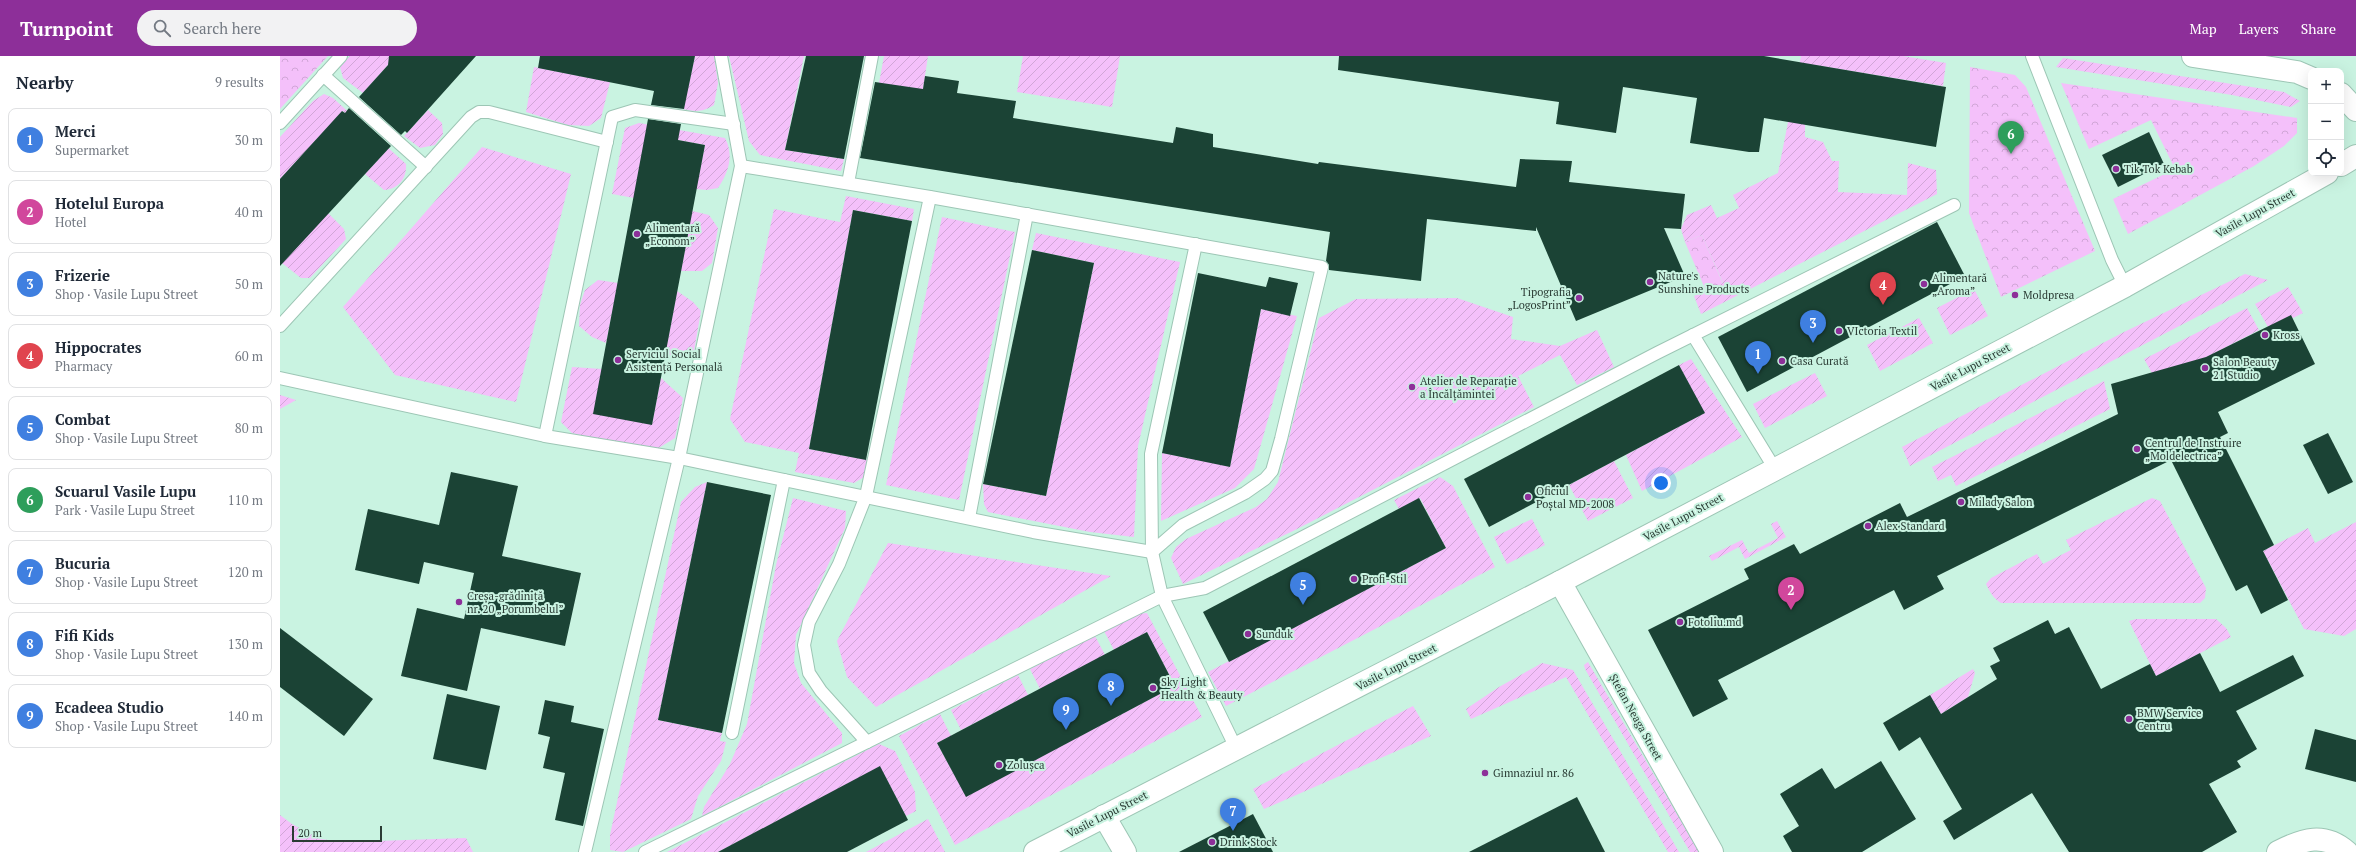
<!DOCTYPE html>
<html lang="en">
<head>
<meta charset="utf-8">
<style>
  body { margin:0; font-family:"PT Serif",serif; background:#f2f2f3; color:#1f2937 }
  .controls { position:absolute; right:12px; top:12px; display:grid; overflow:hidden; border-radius:8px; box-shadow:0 4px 16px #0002 }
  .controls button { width:36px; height:36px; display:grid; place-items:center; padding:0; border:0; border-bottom:1px solid #e0e1e3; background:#fff; color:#1f2937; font:20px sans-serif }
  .scale { position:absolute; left:12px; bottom:10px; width:90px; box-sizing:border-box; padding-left:4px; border:2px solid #2a3b34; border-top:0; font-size:11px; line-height:14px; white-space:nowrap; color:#2a3b34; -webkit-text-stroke:3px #c9f3e1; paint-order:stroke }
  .you { position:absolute; left:1381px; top:427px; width:14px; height:14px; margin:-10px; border:3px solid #fff; border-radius:50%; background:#1a73e8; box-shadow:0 0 0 6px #1a73e833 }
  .badge { display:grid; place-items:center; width:26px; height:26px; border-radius:50%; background:#8d2f99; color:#fff; font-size:13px; font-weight:700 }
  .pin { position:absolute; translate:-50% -33px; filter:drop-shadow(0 1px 2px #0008) }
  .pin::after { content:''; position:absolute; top:21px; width:14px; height:12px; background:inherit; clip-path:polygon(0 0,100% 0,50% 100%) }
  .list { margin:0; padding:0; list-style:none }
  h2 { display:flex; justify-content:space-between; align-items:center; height:52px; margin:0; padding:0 16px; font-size:17px }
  h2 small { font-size:13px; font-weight:400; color:#747a83 }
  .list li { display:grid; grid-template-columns:26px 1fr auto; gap:12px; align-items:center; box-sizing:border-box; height:64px; margin:0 8px 8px; padding:0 8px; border:1px solid #e0e1e3; border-radius:8px }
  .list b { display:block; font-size:15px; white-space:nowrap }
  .list p { margin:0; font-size:13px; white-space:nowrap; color:#747a83 }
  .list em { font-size:13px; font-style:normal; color:#747a83 }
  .icon { flex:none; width:22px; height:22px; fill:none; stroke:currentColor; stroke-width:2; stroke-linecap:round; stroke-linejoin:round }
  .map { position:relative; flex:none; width:2076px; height:796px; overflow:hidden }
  header { display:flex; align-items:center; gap:24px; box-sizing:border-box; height:56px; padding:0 20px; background:#8d2f99; color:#fff }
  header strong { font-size:19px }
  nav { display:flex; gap:22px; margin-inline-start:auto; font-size:14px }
  .search { width:280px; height:36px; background:#f2f2f3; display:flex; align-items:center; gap:10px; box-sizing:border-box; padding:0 14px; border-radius:22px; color:#747a83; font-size:15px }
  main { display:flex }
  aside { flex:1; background:#fff }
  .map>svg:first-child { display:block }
</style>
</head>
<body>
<header>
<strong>Turnpoint</strong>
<div class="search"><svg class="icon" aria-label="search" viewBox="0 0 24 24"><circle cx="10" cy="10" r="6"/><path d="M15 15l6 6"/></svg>Search here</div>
<nav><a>Map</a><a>Layers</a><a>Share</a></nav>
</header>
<main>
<aside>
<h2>Nearby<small>9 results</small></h2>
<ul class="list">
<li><span class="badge" style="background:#3f7fe0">1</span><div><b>Merci</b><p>Supermarket</p></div><em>30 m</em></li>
<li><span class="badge" style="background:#d1479c">2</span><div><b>Hotelul Europa</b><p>Hotel</p></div><em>40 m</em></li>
<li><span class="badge" style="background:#3f7fe0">3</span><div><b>Frizerie</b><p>Shop · Vasile Lupu Street</p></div><em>50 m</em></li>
<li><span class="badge" style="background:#e0444e">4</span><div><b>Hippocrates</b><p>Pharmacy</p></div><em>60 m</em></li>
<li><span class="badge" style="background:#3f7fe0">5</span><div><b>Combat</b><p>Shop · Vasile Lupu Street</p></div><em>80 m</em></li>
<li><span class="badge" style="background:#2e9e5b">6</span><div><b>Scuarul Vasile Lupu</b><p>Park · Vasile Lupu Street</p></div><em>110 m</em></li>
<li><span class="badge" style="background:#3f7fe0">7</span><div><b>Bucuria</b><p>Shop · Vasile Lupu Street</p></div><em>120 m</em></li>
<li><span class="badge" style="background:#3f7fe0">8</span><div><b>Fifi Kids</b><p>Shop · Vasile Lupu Street</p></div><em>130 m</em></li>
<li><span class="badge" style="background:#3f7fe0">9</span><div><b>Ecadeea Studio</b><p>Shop · Vasile Lupu Street</p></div><em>140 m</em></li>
</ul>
</aside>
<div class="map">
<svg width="2076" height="796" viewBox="0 0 2076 796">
  <defs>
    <pattern id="forest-crowns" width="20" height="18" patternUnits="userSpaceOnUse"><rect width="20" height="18" fill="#f4c0fa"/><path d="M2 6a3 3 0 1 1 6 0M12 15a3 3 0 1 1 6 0" fill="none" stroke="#d1a6d7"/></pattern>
    <pattern id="garden-furrows" width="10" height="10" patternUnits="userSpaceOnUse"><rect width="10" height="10" fill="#f4c0fa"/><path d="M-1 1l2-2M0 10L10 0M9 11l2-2" fill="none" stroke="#d1a6d7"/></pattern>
  </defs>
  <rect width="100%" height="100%" fill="#c9f3e1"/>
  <g fill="url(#forest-crowns)">
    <polygon points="0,0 48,0 0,53"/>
    <polygon points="1690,11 1735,19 1746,31 1815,195 1721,241 1689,157"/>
    <polygon points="1781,27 2017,62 2017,77 2004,90 1974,110 1848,178 1833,143 1895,113 1871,64 1809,93"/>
    <polygon points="1422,179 1443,228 1426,235 1405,186"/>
  </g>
  <g fill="url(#garden-furrows)">
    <polygon points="70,0 116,0 83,37 63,22 60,11"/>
    <path d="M415,0H434L438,27L434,49C423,56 416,56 403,53Z"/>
    <polygon points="449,0 524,0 505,94 564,103 561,115 480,99 469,85"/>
    <polygon points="604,0 648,0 643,33 604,75 599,105 586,98"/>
    <polygon points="743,0 840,0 832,51 737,36"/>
    <polygon points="1521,0 1623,0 1666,7 1663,30 1535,9 1525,69 1525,81 1543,86 1552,105 1559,105 1558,136 1627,139 1628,107 1656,114 1657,138 1421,258 1414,240 1443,227 1422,179 1405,186 1401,173 1407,159 1431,149 1437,162 1459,152 1453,139 1498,117"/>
    <polygon points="1783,2 2004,36 2020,45 2011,51 1952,39 1776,11"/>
    <polygon points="254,11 330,26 321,62 309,70 288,69 246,56"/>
    <path d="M44,38L53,42L126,108C127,122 119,133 104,134L85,118L106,95L63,55L0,123V81L33,45Z"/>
    <polygon points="148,54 162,67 163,78 155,89 140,92 124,80"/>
    <path d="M359,67L445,82C454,99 449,116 438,132L427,134L416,133L425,89L366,78L354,142L332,138L345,72Z"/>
    <polygon points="202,91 291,118 236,346 115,319 63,251"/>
    <polygon points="566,140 634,153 632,165 573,154 529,393 588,404 584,421 574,427 515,416 519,397 465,386 450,363 494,153 560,166"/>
    <polygon points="412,155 429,159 438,172 432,207 422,215 401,215"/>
    <polygon points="48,157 64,173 66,183 30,222 21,222 2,207"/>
    <polygon points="662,161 735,176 679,444 606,429"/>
    <polygon points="756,177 900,206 858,390 854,481 810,476 708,456 704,448 703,428 766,440 814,207 752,194"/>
    <polygon points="1965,218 1988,224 1630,410 1622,391 1844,276"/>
    <polygon points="318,224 338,227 326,287 312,281 299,270 300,249 305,234"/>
    <polygon points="2008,231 2023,257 2013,262 2011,260 1988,271 1975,248"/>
    <polygon points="1694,233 1708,260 1670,279 1657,252"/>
    <polygon points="397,235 413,246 421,255 414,295 404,299 385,299"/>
    <polygon points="1177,242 1233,261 1231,283 1280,290 1317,274 1334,311 1297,329 1280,299 1238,320 1254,351 1015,474 903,528 891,502 896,491 906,483 976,451 987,443 998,426 1039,262 1076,243"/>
    <polygon points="1967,252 1979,274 1913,308 1872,317 1864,303"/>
    <polygon points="981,253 1017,260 974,413 955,432 881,465 882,397 950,410"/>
    <polygon points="1639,262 1653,287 1600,315 1587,289"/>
    <polygon points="1411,303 1462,381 1362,435 1346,399 1424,357 1399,309"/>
    <polygon points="292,311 322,313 372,368 381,322 403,342 395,382 377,393 324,385 292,377 281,366"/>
    <polygon points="1535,317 1547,340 1485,372 1473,348"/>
    <polygon points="1824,325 1830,353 1676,430 1671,419 1658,425 1652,411"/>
    <polygon points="0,339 16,344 0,353"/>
    <polygon points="1334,405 1353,442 1308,465 1289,429"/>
    <polygon points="1160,421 1173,430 1215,511 946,650 928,616 1166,492 1140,442 1119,453 1114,444"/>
    <polygon points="427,426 378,664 442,677 440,685 446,686 441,705 418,740 411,763 343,796 330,794 330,779 401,446 415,431"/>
    <polygon points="513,442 566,455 565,472 516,579 514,607 521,627 562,677 562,687 422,760 424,751 450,708 467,668 496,509"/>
    <path d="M1872,442L1880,445L1926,532L1925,542L1920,547H1721C1713,542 1710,536 1706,528L1711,522L1757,498L1763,508L1791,494L1786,484Z"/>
    <polygon points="1252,463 1265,489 1227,508 1214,481"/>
    <polygon points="1497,465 1506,481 1465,503 1459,491 1432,505 1429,500 1462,484 1469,497 1498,482 1491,468"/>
    <polygon points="2076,466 2076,573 2064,580 2024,573 1983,495 2028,472 2035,487"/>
    <polygon points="608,487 831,520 596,651 567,621 557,585"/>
    <polygon points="867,557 922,661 675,789 619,680 660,658 671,680 657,687 686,740 895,630 867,576 834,594 824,575 857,558"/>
    <polygon points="1856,563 1936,563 1946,572 1951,581 1876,620 1849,565"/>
    <polygon points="815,580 825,599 760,633 750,613"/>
    <polygon points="1308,606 1419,796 1410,796 1305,613 1304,609"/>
    <polygon points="1262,607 1293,614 1399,796 1388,796 1286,621 1191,663 1186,653 1219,631"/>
    <polygon points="1693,613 1695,617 1688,641 1661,658 1650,639"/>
    <polygon points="738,619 748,639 681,674 671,654"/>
    <polygon points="1133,650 1151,680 984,753 973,733"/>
    <polygon points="599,688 615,695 635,736 636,755 626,760 600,711 438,796 387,796"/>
    <polygon points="0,759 12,768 40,783 66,786 186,782 193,796 0,796"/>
    <polygon points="648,763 665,796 586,796"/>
  </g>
  <g fill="#1b4335">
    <polygon points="109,0 196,0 127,77 125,75 121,79 79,41 108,9"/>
    <polygon points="260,0 415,0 404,53 371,49 374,35 258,12"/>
    <polygon points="526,0 584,0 564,103 505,94"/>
    <polygon points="1059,0 1484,0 1666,31 1656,91 1484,62 1479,96 1469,96 1410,87 1417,42 1343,31 1336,77 1276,68 1279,46 1058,14"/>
    <polygon points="645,20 679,25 677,37 736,45 733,62 893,87 896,71 933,78 933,91 1038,108 1039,106 1236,131 1240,103 1292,105 1289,126 1405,138 1401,173 1384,172 1405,220 1296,265 1256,171 1256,175 1147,163 1141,225 1049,214 1049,209 1046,205 1050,176 580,102 595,26 643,33"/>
    <polygon points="69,52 111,90 0,210 0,123 62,55 65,57"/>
    <polygon points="368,63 401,68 398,84 425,89 372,369 313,358"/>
    <polygon points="1869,76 1884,108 1838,131 1822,99"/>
    <polygon points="573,154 632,165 586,404 529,393"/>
    <polygon points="1657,166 1685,220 1467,336 1438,281"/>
    <polygon points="752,194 814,207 766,440 703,428"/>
    <polygon points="918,217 986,231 989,221 1018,227 1010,260 981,253 950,411 882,397"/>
    <polygon points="2011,259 2035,308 1938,356 1948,377 1940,381 1994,489 1983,495 2008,544 1981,558 1967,529 1956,535 1891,404 1657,520 1664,533 1624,554 1614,534 1438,624 1448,643 1413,661 1368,574 1469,523 1464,513 1514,488 1520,498 1620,447 1627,461 1838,358 1831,328 1926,301"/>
    <polygon points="1399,309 1425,357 1209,471 1184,423"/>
    <polygon points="2048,377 2073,426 2048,438 2023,389"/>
    <polygon points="171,416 238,430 222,500 301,517 285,590 201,572 187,635 121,620 137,552 184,563 194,517 144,506 139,528 75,514 88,453 159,469"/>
    <polygon points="427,426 491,439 442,677 378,664"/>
    <polygon points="1139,442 1166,492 949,606 923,556"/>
    <polygon points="1768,564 1775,578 1789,571 1821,633 1870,608 1876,620 1920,597 1940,636 2013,599 2024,620 1956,655 1977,693 1957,705 1961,711 1929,728 1957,776 1922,796 1789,796 1752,737 1674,784 1663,765 1682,753 1640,681 1619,695 1603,667 1650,639 1661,658 1717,623 1710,610 1720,605 1713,592"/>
    <polygon points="0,572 93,643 64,680 0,631"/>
    <polygon points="867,576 895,630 686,741 657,687"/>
    <polygon points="167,638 220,650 206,714 153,703"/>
    <polygon points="265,644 294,650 291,666 324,673 303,770 275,764 285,717 263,712 270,681 258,678"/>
    <polygon points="2035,673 2076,684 2076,726 2025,713"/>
    <polygon points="1601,705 1636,763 1582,796 1512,796 1503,780 1519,770 1500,738 1542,712 1555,733"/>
    <polygon points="600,710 628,764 567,796 438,796"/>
    <polygon points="1297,741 1325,796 1189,796"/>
    <polygon points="973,758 993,796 899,796"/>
  </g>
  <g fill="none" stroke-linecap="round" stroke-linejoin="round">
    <defs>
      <g id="lane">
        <polyline points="1752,0 1832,204 1845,230"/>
        <polyline points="43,19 146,111"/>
        <polyline points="0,67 61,0"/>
        <polyline points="568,127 592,0"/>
        <polyline points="916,188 871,398 872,496 882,540 925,532 1377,297 1674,149"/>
        <polyline points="0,270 191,61 199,56 209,56 327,86"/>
        <polyline points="1413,279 1495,413"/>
        <polyline points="0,322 265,380 399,402 753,476 872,496 903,469 965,437 985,423 992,415 1001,383 1042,211 650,141 461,110"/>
        <polyline points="265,380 332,61 355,54 454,68"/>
        <polyline points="689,462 747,158"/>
        <polyline points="452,677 504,424"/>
        <polyline points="587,686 541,635 529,617 524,589 529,566 559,508 586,440 650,141"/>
        <polyline points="305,796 399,402 461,110 441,0"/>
        <polyline points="365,796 882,540 956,692"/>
      </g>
      <g id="street">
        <polyline points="1913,0 2017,16 2031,22"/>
        <polyline points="2061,38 2076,54"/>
        <polyline points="1280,526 1432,796"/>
        <polyline points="824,760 845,796"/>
        <path d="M1998,796C2023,783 2044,776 2067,796"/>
      </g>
      <g id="primary">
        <polyline points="2061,109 2076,100"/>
        <polyline points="755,796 1280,526 1845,230 2047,117"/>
      </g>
    </defs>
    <use href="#lane" stroke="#9dc6b5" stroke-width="14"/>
    <use href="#street" stroke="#9dc6b5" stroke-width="24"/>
    <use href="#primary" stroke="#9dc6b5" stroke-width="24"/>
    <use href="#lane" stroke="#fff" stroke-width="12"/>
    <use href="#street" stroke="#fff" stroke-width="22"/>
    <use href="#primary" stroke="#fff" stroke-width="22"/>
  </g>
  <g fill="#8d2f99" stroke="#c9f3e1" stroke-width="1.5">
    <circle cx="1836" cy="113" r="4"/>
    <circle cx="357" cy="178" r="4"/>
    <circle cx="1370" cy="226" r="4"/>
    <circle cx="1644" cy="228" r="4"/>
    <circle cx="1735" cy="239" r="4"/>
    <circle cx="1299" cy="242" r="4"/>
    <circle cx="1559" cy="275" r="4"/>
    <circle cx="1985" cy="279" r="4"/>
    <circle cx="338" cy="304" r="4"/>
    <circle cx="1502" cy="305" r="4"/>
    <circle cx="1925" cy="312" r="4"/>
    <circle cx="1132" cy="331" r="4"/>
    <circle cx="1857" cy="393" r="4"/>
    <circle cx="1248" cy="441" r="4"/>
    <circle cx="1681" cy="446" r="4"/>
    <circle cx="1588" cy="470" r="4"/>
    <circle cx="1074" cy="523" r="4"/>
    <circle cx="179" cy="546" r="4"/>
    <circle cx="1400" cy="566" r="4"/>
    <circle cx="968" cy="578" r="4"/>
    <circle cx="873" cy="632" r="4"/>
    <circle cx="1849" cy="663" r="4"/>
    <circle cx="719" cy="709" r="4"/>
    <circle cx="1205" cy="717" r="4"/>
    <circle cx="932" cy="786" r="4"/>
  </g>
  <g text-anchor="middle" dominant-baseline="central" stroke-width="4" stroke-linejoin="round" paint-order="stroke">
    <g font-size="11" fill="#2a3b34" stroke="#c9f3e1" text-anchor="start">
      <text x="1844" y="113">Tik Tok Kebab</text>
      <text x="365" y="172">Alimentară<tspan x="365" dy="13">„Econom”</tspan></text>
      <text x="1378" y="220">Nature's<tspan x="1378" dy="13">Sunshine Products</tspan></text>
      <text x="1652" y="222">Alimentară<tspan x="1652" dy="13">„Aroma”</tspan></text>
      <text x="1291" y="236" text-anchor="end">Tipografia<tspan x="1291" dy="13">„LogosPrint”</tspan></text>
      <text x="1743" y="239">Moldpresa</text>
      <text x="1567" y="275">VIctoria Textil</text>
      <text x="1993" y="279">Kross</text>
      <text x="346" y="298">Serviciul Social<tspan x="346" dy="13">Asistență Personală</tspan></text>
      <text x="1510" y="305">Casa Curată</text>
      <text x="1933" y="306">Salon Beauty<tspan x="1933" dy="13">21 Studio</tspan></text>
      <text x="1140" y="325">Atelier de Reparație<tspan x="1140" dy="13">a Încălțămintei</tspan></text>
      <text x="1865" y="387">Centrul de Instruire<tspan x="1865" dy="13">„Moldelectrica”</tspan></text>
      <text x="1256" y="435">Oficiul<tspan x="1256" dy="13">Poștal MD-2008</tspan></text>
      <text x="1689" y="446">Milady Salon</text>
      <text x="1596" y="470">Alex Standard</text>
      <text x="1082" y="523">Profi-Stil</text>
      <text x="187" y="540">Creșa-grădiniță<tspan x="187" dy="13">nr. 20 „Porumbelul”</tspan></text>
      <text x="1408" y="566">Fotoliu.md</text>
      <text x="976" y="578">Sunduk</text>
      <text x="881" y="626">Sky Light<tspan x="881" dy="13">Health &amp; Beauty</tspan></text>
      <text x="1857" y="657">BMW Service<tspan x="1857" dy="13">Centru</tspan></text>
      <text x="727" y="709">Zolușca</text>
      <text x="1213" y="717">Gimnaziul nr. 86</text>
      <text x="940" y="786">Drink Stock</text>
    </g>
    <g font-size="11" fill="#2a3b34" stroke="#c9f3e1">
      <text transform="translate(1975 157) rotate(-29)">Vasile Lupu Street</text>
      <text transform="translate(1690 311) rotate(-28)">Vasile Lupu Street</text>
      <text transform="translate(1403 461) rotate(-28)">Vasile Lupu Street</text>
      <text transform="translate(1116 611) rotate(-27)">Vasile Lupu Street</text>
      <text transform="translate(1356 661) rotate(61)">Ștefan Neaga Street</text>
      <text transform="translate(827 758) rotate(-27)">Vasile Lupu Street</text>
    </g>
  </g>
</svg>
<div class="controls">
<button>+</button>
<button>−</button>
<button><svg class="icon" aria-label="locate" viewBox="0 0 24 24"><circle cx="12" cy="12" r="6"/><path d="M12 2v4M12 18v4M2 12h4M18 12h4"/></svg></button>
</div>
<div class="scale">20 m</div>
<div class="you"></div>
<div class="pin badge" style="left:1478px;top:318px;background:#3f7fe0">1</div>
<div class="pin badge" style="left:1511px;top:554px;background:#d1479c">2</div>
<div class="pin badge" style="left:1533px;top:287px;background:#3f7fe0">3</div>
<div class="pin badge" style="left:1603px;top:249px;background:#e0444e">4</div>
<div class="pin badge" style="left:1023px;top:549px;background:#3f7fe0">5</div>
<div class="pin badge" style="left:1731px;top:98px;background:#2e9e5b">6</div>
<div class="pin badge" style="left:953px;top:775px;background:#3f7fe0">7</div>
<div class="pin badge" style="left:831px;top:650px;background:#3f7fe0">8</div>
<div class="pin badge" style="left:786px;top:674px;background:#3f7fe0">9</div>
</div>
</main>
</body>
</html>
